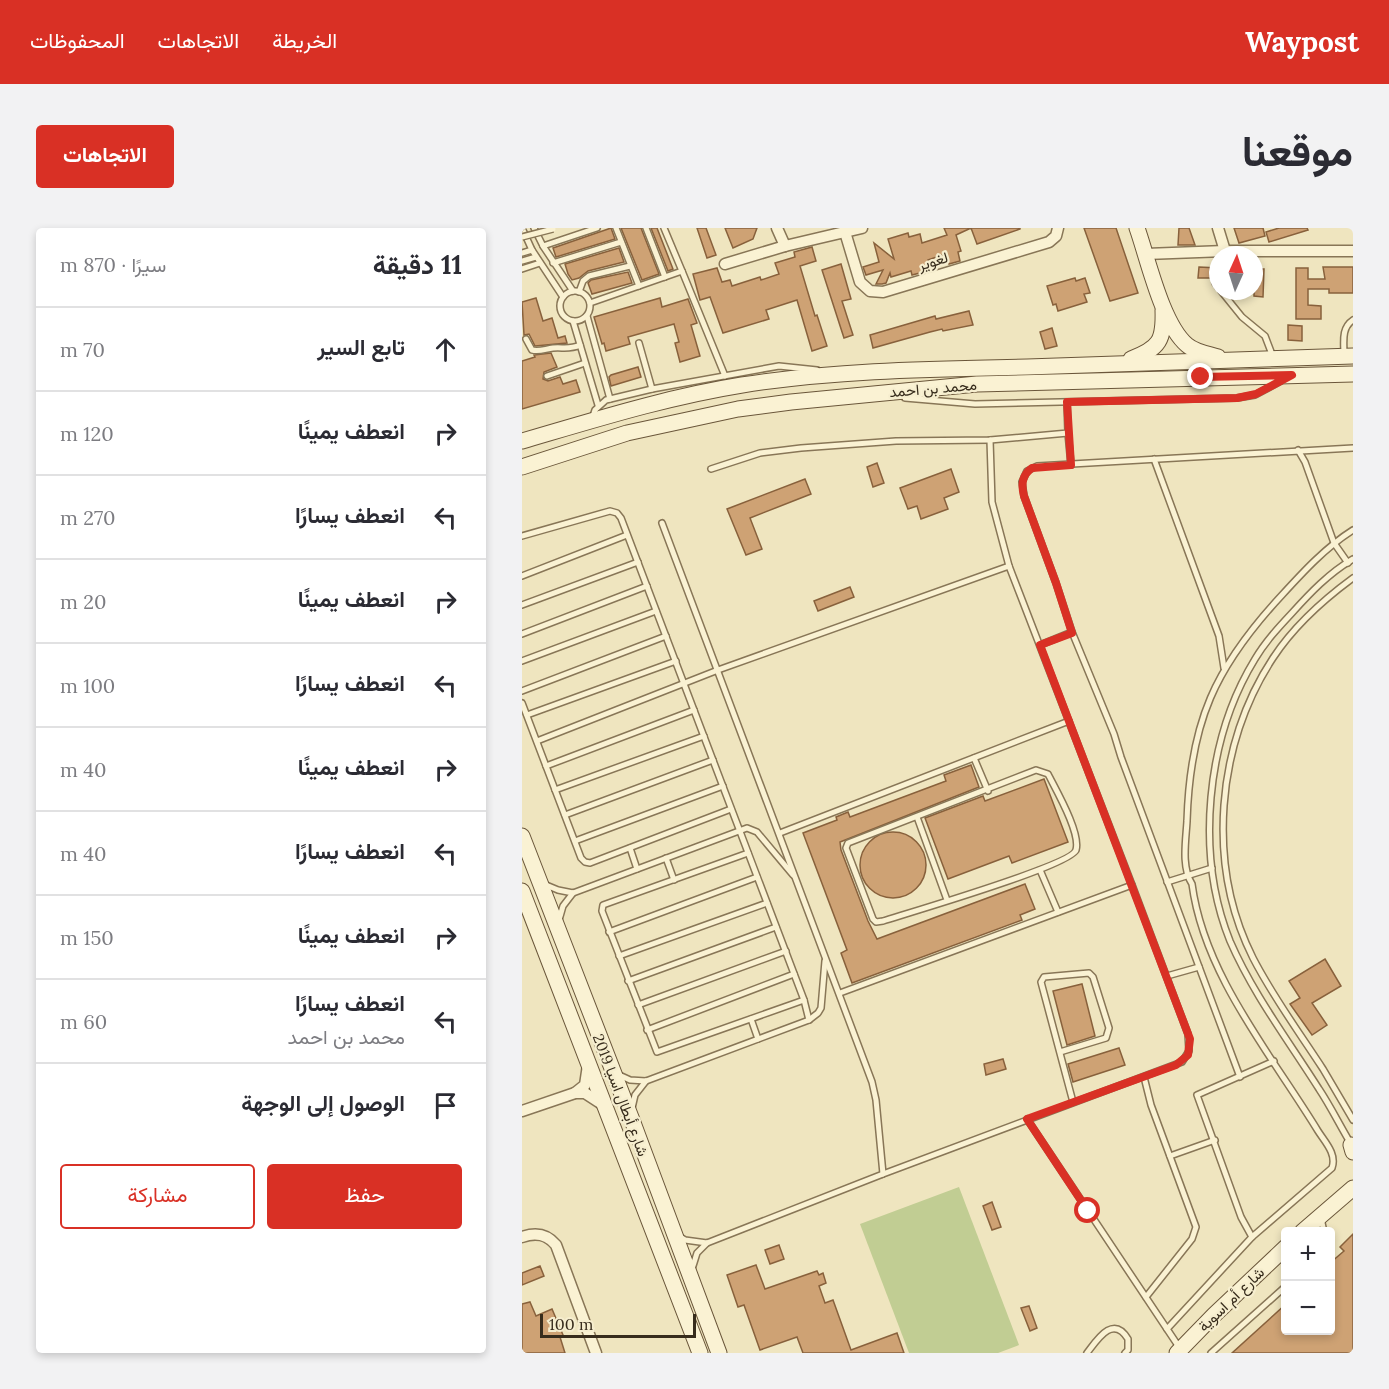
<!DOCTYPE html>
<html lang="ar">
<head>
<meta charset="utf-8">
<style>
  body { margin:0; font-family:Lora,Vazirmatn,serif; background:#f2f2f3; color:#2b2b33; direction:rtl }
  .controls { position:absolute; right:18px; bottom:18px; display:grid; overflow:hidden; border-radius:6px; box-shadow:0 3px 9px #0003 }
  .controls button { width:54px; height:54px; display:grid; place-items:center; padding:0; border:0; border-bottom:2px solid #e1e1e2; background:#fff; color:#2b2b33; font:30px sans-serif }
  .compass { position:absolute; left:687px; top:18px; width:54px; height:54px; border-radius:50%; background:#fff; box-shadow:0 3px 9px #0003; rotate:3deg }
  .scale { position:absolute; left:18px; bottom:15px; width:156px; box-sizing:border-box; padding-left:6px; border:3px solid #372c1c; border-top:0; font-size:16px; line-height:21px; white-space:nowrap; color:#372c1c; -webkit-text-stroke:4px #f6eecf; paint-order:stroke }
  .stop { position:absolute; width:18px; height:18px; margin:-14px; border:4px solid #d93025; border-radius:50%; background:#fff }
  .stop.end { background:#d93025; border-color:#fff; box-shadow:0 2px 6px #0008 }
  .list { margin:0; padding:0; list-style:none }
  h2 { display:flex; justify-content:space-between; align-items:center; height:78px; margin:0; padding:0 24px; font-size:26px }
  h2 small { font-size:20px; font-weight:400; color:#7c7c81 }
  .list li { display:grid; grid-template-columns:39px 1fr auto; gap:18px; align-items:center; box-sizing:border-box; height:84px; padding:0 24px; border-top:2px solid #e1e1e2 }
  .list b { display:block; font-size:22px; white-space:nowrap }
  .list p { margin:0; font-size:20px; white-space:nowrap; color:#7c7c81 }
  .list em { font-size:20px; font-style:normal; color:#7c7c81 }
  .actions { display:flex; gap:12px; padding:18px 24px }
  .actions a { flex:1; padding:14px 0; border:2px solid #d93025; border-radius:6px; text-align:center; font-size:21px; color:#d93025 }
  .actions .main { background:#d93025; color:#fff }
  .icon { flex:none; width:33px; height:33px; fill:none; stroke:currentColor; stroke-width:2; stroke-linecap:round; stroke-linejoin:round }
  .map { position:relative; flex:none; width:831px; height:1125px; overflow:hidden; direction:ltr; border-radius:6px }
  header { display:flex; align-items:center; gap:36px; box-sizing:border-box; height:84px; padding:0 30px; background:#d93025; color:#fff }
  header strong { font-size:28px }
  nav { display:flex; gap:33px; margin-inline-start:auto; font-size:21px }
  .intro { display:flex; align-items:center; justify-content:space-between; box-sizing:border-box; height:144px; padding:0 36px }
  h1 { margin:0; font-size:42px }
  .button { padding:15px 27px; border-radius:6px; background:#d93025; color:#fff; font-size:21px; font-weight:700 }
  main { display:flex; gap:36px; padding:0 36px }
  aside { flex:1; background:#fff; border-radius:6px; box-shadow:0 3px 9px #0003 }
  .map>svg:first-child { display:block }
</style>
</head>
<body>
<header>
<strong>Waypost</strong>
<nav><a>الخريطة</a><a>الاتجاهات</a><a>المحفوظات</a></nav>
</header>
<div class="intro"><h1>موقعنا</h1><a class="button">الاتجاهات</a></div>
<main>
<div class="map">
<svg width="831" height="1125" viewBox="0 0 831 1125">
  <rect width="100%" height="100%" fill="#efe5bf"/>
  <polygon fill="#c1cd93" points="437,959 497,1117 476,1125 387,1125 338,996"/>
  <g fill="#cea274" stroke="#88613c" stroke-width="1.5">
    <polygon points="89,0 93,11 34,29 31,20"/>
    <polygon points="99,0 119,0 137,46 120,52"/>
    <polygon points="129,0 135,0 151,41 146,43"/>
    <polygon points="175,0 184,0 194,27 185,30"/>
    <polygon points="203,0 235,0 231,11 211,20"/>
    <polygon points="422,0 498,0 498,1 455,16 449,0 434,7 439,23 436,24 438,33 427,36 423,26 406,32 409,42 390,47 389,43 369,49 368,45 364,55 360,56 354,56 361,42 344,47 341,39 357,34 352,15 372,31 366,11 386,5 387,9 398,6 400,15 425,7"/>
    <polygon points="562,0 594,0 616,65 588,73"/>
    <polygon points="657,0 667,0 673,17 656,17"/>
    <polygon points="712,0 741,0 743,8 717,15"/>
    <polygon points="757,0 785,0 786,2 747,14 744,4"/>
    <polygon points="290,19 294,33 278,38 293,88 295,87 305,118 290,123 275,72 244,82 247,91 201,105 188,69 178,72 171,46 195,40 200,54 208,52 210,58 238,49 239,52 257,46 253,35 273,29 272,24"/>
    <polygon points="97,20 102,34 66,43 57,50 50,52 46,46 43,36"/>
    <polygon points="319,36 329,71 320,73 331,107 322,110 300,42"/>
    <polygon points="677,39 696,40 696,50 676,50"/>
    <polygon points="801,39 831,39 831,65 807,65 807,61 786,61 786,77 799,78 799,91 774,91 774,40 786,40 786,51 803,51"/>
    <polygon points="732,41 742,41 741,69 732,68"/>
    <polygon points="106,44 110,55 70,66 66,55 69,52"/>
    <polygon points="553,50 554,53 563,50 568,65 562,66 565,74 536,83 534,76 531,77 525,58"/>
    <polygon points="14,70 21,93 30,90 36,110 43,108 45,115 13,118 7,106 2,107 0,74"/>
    <polygon points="138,70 140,79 166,71 175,95 169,97 178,128 158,134 153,115 157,114 152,96 106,109 108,116 84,123 82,115 80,116 72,89"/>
    <polygon points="447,83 451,97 421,103 420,101 408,104 351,120 348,107 413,88 414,91"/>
    <polygon points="766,97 780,98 780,113 766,112"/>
    <polygon points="530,100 535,118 523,121 518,104"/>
    <polygon points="29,125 35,139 22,144 21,151 26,153 38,149 41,156 54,152 58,164 0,181 0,133 13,129 12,127"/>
    <polygon points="116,139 119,149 89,158 87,149 89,147"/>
    <polygon points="355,235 362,255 351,259 345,239"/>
    <polygon points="429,241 437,264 422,270 426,281 399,291 395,278 386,281 378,260"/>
    <polygon points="283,251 289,266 228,290 240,321 224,327 205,281"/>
    <polygon points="328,359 332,369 296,383 292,373"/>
    <polygon points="449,537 457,559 318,614 319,622 346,693 355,711 503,656 513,681 498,687 500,692 330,755 319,725 325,722 281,605 315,592 314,589 326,584 328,589 424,553 422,547"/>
    <polygon points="522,551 546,614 490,635 487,628 426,651 403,590 461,568 463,573"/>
    <circle cx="371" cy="637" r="33"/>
    <polygon points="803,731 819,758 790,775 805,797 790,807 768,776 778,770 767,753"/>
    <polygon points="560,756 573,808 545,817 531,763"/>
    <polygon points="597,820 603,837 551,854 546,836"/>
    <polygon points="481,831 484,841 464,847 462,836"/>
    <polygon points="470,974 479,999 470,1002 461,978"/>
    <polygon points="831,1006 831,1125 710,1125 764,1076 764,1102 808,1102 808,1035 822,1023 818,1019"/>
    <polygon points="257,1017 262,1031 248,1036 243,1022"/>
    <polygon points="234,1037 243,1061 295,1043 297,1047 301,1045 304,1055 297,1058 303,1075 311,1072 329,1122 375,1105 382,1125 281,1125 275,1109 238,1122 222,1077 216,1079 205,1047"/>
    <polygon points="18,1038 22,1048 0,1057 0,1045"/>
    <polygon points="8,1074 14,1088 30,1081 41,1107 38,1109 43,1125 0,1125 0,1076"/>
    <polygon points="507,1078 515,1100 508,1103 499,1080"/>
  </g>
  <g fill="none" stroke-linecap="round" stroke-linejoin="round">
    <defs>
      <g id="lane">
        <polyline points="0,0 10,22 41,69"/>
        <polyline points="12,0 21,18 51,63"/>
        <polyline points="94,0 117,58"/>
        <polyline points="124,0 143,49"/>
        <polyline points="142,0 160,43"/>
        <polyline points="21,18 75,0"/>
        <polyline points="0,25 10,22"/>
        <polyline points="0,33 14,29"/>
        <polyline points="31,35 99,14"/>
        <polyline points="0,41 18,35"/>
        <polyline points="693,55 696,59"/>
        <circle cx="53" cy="78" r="15"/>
        <polyline points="699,63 720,89 743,108 751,129"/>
        <polyline points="57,64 61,53 67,48 108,38"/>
        <polyline points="68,75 160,43 203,148"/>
        <polyline points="65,88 88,171"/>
        <polyline points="51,93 76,177"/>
        <path d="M4,111L10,122C17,124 23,121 31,120C41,119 47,122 58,117"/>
        <polyline points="117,115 130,161"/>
        <path d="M822,127C822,114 819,100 831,92"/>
        <polyline points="25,148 63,135"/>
        <polyline points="383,170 453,176 715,170 733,167 759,153"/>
        <polyline points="70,191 73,182 84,172 130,161 257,138 295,142"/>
        <polyline points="546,205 549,237"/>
        <polyline points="468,212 470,274 487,338"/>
        <polyline points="776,222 783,234 812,315 826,335"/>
        <polyline points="632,231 697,408 702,440"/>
        <polyline points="189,241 238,225 279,220 374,213 468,212 546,205 545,174"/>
        <polyline points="140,295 350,854 354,872 361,946 185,1015 163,1012 158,1009"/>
        <polyline points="0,308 88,283 95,285 99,290 282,772 287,792"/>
        <polyline points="0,348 105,307"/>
        <path d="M831,350C801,372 772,398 751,430C694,516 684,637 731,730C751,769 777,804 801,841C811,858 821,875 831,892"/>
        <polyline points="0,377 116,334"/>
        <polyline points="0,406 125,358"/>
        <polyline points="518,417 550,404"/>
        <polyline points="0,433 134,383"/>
        <polyline points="0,463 144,408"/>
        <polyline points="0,475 59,630 63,634 68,635 209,581"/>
        <polyline points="5,487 154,433"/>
        <polyline points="15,513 196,442 487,338 610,657 318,765"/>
        <polyline points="452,530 466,563"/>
        <polyline points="24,538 172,482"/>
        <path d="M514,542L526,546C534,562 559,605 554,622C550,637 386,685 361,693L354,694L351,691L324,620L326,615Z"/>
        <polyline points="33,562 182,508"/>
        <polyline points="43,587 191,532"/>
        <polyline points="395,589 425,672"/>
        <polyline points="258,605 547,493"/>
        <polyline points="53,613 201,558"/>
        <polyline points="108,620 115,641"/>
        <polyline points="226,625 81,677 80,683 135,824 282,772"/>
        <polyline points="144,630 152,652"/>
        <polyline points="518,642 536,684"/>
        <polyline points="645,654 690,640"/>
        <polyline points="24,657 36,662 51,665 225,600 235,604 271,647"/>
        <polyline points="37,692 41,678 51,665"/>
        <polyline points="87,704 235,649"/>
        <polyline points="97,728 245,675"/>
        <polyline points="645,748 677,739"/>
        <polyline points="106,753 254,699"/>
        <polyline points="116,777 264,723"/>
        <polyline points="229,791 236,811"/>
        <polyline points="125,802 272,746"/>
        <polyline points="538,824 584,810 587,800 571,749 567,745 522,749 519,754 551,874"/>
        <polyline points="97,847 108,852 124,853 287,792 296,785 299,780 303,733"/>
        <polyline points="622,849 629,877 674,999 670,1011 624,1069"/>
        <polyline points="718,849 599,529 592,506 550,404 534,355 502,268 500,254 505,243 515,238 831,220"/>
        <polyline points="110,880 113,867 124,853"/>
        <polyline points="505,891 657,1119"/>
        <path d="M829,916C818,898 809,879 797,861C766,812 731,766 708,713C673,626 684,511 733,431C743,414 756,400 770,385C788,365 807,345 831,331"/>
        <polyline points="648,928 693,912"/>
        <polyline points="361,946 660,834 667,823 666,806 610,657"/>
        <polyline points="799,990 802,1004"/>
        <polyline points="730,1009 719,989 675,867 752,833"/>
        <polyline points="170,1041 175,1025 185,1015"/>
        <path d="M645,1101L730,1009L810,940C815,926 803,914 796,903C749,826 682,747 670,656C659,639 664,612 665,593C668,494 693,439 760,367C781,344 804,319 831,302"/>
        <path d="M565,1125C575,1112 591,1086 606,1111V1122L603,1125"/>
        <polyline points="689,1125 764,1058"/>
      </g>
      <g id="street">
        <polyline points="255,0 263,18"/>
        <polyline points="696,0 703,23"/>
        <polyline points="323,4 338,54 348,63 361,64 527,14 534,8 536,0"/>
        <polyline points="624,26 703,23 831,23"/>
        <polyline points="203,36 263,18 340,0"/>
        <polyline points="53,865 63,857 66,837"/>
        <polyline points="0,883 53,865 63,865 83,878"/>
        <path d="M0,1009C14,1004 25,1006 34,1017L74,1125"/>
      </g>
      <g id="secondary">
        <path d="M615,0C626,31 640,96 665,117C673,124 686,126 696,129"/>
        <path d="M609,131C638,120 642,112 641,82"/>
        <path d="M0,213C72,192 145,169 220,157C313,142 410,141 505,139C613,136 722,132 831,128"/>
        <polyline points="0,239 105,205 216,181 269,174 455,156 831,146"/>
        <polyline points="0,608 110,892 197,1125"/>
        <polyline points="0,663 178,1125"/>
        <polyline points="829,917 831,924"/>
        <polyline points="780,1004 831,960"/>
        <polyline points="655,1125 692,1087 764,1019"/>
      </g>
    </defs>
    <use href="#lane" stroke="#887657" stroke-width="8"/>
    <use href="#street" stroke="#887657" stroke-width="13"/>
    <use href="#secondary" stroke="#6a563a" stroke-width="17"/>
    <use href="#lane" stroke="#faf2d3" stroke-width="5"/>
    <use href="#street" stroke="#faf2d3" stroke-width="10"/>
    <use href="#secondary" stroke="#faf2d3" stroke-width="15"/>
    <defs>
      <polyline id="lane-bridge" points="0,9 31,1"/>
    </defs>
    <use href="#lane-bridge" stroke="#887657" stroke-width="8" stroke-linecap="butt"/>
    <use href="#lane-bridge" stroke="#faf2d3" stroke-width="5"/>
  </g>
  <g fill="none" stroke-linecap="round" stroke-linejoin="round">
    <path stroke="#d93025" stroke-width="8" d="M566,983L505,891L654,837L666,827L668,811L518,417L550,405L534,355L502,268C499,256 500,247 510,240L549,237L545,174L715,170L734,166L770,147L679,149"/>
  </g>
  <g text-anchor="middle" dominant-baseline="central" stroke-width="4.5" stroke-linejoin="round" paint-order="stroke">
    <g font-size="15" fill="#372c1c" stroke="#f6eecf">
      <text transform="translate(411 33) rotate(-17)">لغوير</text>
      <text transform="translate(411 160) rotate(-5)">محمد بن احمد</text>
      <text transform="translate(99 867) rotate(69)">شارع أبطال اسيا 2019</text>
      <text transform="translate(709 1071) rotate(-44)">شارع أم اسوية</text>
    </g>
  </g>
</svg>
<div class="controls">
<button>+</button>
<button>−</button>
</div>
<svg class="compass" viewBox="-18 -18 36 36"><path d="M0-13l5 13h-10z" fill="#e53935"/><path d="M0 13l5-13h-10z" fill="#7c7c81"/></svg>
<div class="scale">100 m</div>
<div class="stop" style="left:566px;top:983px"></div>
<div class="stop end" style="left:679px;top:149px"></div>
</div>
<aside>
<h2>11 دقيقة<small>سيرًا · 870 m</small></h2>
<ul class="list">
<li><svg class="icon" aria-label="ahead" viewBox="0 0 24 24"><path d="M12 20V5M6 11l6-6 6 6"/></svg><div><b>تابع السير</b></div><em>70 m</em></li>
<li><svg class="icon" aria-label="right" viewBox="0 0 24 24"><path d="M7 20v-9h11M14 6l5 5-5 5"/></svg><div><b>انعطف يمينًا</b></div><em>120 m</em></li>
<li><svg class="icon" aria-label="left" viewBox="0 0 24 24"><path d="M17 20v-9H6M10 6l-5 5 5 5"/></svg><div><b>انعطف يسارًا</b></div><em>270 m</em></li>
<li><svg class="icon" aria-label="right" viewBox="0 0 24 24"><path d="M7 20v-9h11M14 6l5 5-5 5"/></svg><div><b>انعطف يمينًا</b></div><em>20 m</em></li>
<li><svg class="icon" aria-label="left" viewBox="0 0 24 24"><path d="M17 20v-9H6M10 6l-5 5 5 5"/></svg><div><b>انعطف يسارًا</b></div><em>100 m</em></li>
<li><svg class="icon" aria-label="right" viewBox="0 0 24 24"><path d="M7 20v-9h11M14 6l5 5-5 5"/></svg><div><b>انعطف يمينًا</b></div><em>40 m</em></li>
<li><svg class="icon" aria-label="left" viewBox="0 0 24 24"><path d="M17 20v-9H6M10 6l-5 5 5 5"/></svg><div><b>انعطف يسارًا</b></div><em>40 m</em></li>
<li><svg class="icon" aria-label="right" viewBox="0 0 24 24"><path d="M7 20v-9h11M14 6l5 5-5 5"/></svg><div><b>انعطف يمينًا</b></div><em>150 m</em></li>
<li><svg class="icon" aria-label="left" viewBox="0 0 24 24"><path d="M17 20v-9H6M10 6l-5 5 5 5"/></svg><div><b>انعطف يسارًا</b><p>محمد بن احمد</p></div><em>60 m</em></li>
<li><svg class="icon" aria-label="arrive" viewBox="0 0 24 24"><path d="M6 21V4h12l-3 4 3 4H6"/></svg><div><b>الوصول إلى الوجهة</b></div></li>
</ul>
<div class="actions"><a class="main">حفظ</a><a>مشاركة</a></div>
</aside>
</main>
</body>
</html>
